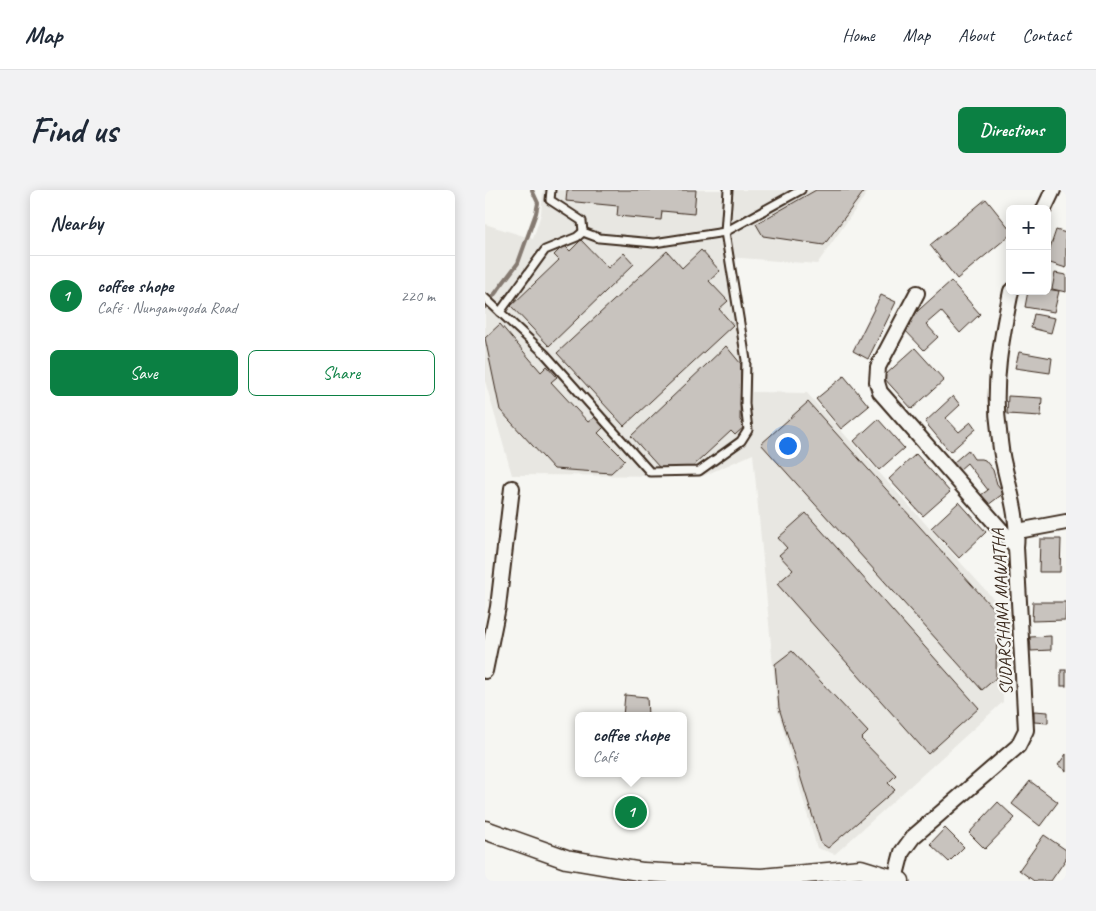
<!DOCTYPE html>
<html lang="en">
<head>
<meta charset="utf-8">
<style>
  body { margin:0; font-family:Caveat,sans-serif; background:#f2f2f3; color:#1f2937 }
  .controls { position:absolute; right:15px; top:15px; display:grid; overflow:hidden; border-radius:8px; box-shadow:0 2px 12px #0003 }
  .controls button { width:45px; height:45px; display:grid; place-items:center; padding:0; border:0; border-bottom:1px solid #e0e1e3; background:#fff; color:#1f2937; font:25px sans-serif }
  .you { position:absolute; left:302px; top:255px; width:18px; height:18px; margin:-12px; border:4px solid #fff; border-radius:50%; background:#1a73e8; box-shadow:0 0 0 8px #1a73e833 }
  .badge { display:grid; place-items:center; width:32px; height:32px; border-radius:50%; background:#0b8043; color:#fff; font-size:16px; font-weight:700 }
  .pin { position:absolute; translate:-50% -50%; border:2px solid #fff; box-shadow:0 1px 5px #0006 }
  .popup { position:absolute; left:90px; top:522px; width:112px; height:65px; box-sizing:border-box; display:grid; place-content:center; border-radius:8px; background:#fff; filter:drop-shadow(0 1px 4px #0005); font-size:16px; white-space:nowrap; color:#747a83 }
  .popup b { font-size:19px; color:#1f2937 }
  .popup::after { content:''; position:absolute; left:50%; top:100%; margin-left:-10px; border:10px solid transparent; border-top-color:#fff }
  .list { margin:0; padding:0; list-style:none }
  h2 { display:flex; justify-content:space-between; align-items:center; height:65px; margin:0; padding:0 20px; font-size:21px }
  h2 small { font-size:16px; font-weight:400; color:#747a83 }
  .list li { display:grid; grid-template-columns:32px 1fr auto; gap:15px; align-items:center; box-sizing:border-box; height:80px; padding:0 20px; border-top:1px solid #e0e1e3 }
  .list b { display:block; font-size:19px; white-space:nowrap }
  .list p { margin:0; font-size:16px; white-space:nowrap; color:#747a83 }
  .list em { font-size:16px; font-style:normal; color:#747a83 }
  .actions { display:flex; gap:10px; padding:15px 20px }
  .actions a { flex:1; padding:11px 0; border:1px solid #0b8043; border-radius:8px; text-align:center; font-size:18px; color:#0b8043 }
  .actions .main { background:#0b8043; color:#fff }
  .map { position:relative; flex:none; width:581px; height:691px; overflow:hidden; border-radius:8px }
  header { display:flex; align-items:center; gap:30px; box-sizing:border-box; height:70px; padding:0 25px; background:#fff; border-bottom:1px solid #e0e1e3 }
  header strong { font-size:24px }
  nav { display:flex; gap:28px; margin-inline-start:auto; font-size:18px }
  .intro { display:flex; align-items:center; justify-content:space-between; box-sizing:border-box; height:120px; padding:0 30px }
  h1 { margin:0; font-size:35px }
  .button { padding:12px 22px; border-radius:8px; background:#0b8043; color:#fff; font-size:18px; font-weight:700 }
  main { display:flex; gap:30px; padding:0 30px }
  aside { flex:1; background:#fff; border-radius:8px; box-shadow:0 2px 12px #0003 }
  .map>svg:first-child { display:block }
</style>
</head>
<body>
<header>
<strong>Map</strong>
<nav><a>Home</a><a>Map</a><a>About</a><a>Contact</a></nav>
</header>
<div class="intro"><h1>Find us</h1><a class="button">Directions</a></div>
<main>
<aside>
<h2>Nearby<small></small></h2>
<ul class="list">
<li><span class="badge">1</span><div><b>coffee shope</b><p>Café · Nungamugoda Road</p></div><em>220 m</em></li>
</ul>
<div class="actions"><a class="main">Save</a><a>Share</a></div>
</aside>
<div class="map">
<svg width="581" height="691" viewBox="0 0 581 691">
  <rect width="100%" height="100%" fill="#f6f6f2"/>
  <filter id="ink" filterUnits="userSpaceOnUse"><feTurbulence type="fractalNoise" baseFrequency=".02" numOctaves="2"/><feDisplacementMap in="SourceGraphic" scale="10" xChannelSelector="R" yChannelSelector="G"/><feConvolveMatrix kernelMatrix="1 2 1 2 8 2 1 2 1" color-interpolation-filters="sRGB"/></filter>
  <g filter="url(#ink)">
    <polygon fill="#e8e7e2" points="58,0 384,0 332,74 243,67 267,170 267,202 322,203 515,416 518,512 350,664 332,658 292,518 268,264 218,286 27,285 0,191 0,34 48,49 56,24"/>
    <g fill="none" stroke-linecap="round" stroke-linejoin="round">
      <polyline stroke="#857a71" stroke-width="4" points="0,117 33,73 51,23 53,13 47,0"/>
    </g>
    <g fill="#c8c3be" stroke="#3b2a1e">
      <polygon points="82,0 211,0 209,24 177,21 176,30 132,26 133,16 81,11"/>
      <polygon points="331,0 380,0 339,55 278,46 271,34"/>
      <polygon points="501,9 525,39 525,45 472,89 445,55"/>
      <polygon points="571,40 581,43 581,78 562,72 562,67"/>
      <polygon points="96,50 123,78 139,63 149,74 64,156 26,116 74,70 69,65 79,55 85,61"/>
      <polygon points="216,60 235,81 224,91 243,111 234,119 248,135 139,236 72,163 182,61 197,78"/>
      <polygon points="570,83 581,85 581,102 567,99"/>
      <polygon points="466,91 495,124 475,143 456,121 441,134 453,147 439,160 416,136"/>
      <polygon points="562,99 574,101 569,122 540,117 543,101 562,101"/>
      <polygon points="396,105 411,112 383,169 368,161"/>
      <polygon points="549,124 570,128 566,143 546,138"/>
      <polygon points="15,134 56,182 62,176 72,187 66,192 103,232 110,227 119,237 113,243 140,270 126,283 69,279 15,220 0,148"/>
      <polygon points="241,156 256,174 255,230 260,236 250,245 246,241 206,278 175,278 146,246"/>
      <polygon points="430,158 459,190 427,219 398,187"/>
      <polygon points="534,162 567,168 565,183 530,178"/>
      <polygon points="359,186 384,216 356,239 331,209"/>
      <polygon points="468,206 475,215 461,228 474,242 486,232 491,239 465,262 440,232"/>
      <polygon points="523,206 557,208 556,226 522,224"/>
      <polygon points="323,212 512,423 511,488 497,500 276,254"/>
      <polygon points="393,229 419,258 394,280 369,251"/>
      <polygon points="483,260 489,269 497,269 500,270 508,280 512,294 519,303 503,315 496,305 503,300 482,273 474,280 468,273"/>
      <polygon points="431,264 465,302 438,326 404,289"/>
      <polygon points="474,312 501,342 474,368 446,338"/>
      <polygon points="321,323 494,518 443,564 292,394 308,380 294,365 302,358 293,348"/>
      <polygon points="555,349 576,349 575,382 554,382"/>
      <polygon points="548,412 581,412 580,430 547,431"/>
      <polygon points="566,446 566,460 546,461 545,447"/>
      <polygon points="307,461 383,542 376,549 411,585 403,593 410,600 343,658 336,653 294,518 290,474"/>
      <rect x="576" y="480" width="5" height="16"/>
      <polygon points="140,505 162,507 163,526 138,526"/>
      <polygon points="549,521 563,522 563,533 549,532"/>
      <polygon points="581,564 581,581 573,575"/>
      <polygon points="545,591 573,612 555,636 527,614"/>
      <polygon points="513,612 530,628 500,659 484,643"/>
      <polygon points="460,638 479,657 464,672 445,654"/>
      <polygon points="559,645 581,660 581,669 566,691 549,691 534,680"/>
    </g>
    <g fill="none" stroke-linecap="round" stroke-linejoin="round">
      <defs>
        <g id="service">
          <polyline points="66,0 65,10 97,31 98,42"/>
          <polyline points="98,42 114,48 169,53 240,42 316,0"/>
          <polyline points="0,108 60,164 165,282 214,281 256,251 263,240 260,214 261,170 240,42 243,0"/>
          <polyline points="15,122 60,60 92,47 98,42"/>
        </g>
        <g id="minor">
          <polyline points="559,19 568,0"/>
          <polyline points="432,103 393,177 392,192 395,202 531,357"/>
          <polyline points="533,341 581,332"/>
          <polyline points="0,481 13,417 27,298"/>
          <path d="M410,689L417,662L428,647L533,556L541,540L531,357C534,327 525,303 519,275C516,264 515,252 514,241C507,195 517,146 526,101"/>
        </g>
        <polyline id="tertiary" points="0,640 81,669 158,682 276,688 376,679 415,691"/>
      </defs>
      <use href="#service" stroke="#3b2a1e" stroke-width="11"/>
      <use href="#minor" stroke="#3b2a1e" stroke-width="18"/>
      <use href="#tertiary" stroke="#3b2a1e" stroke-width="21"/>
      <use href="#service" stroke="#f6f6f2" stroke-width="7"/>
      <use href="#minor" stroke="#f6f6f2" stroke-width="14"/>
      <use href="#tertiary" stroke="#f6f6f2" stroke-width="18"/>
    </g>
  </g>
  <g text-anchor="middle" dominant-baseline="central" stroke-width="4.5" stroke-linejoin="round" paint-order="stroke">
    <g font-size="18" fill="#3b2a1e" stroke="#f6f6f2">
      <text transform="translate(517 422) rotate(-93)">SUDARSHANA MAWATHA</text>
    </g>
  </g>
</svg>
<div class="controls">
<button>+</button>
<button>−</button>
</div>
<div class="you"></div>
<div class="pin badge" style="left:146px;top:622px">1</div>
<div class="popup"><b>coffee shope</b>Café</div>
</div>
</main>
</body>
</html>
